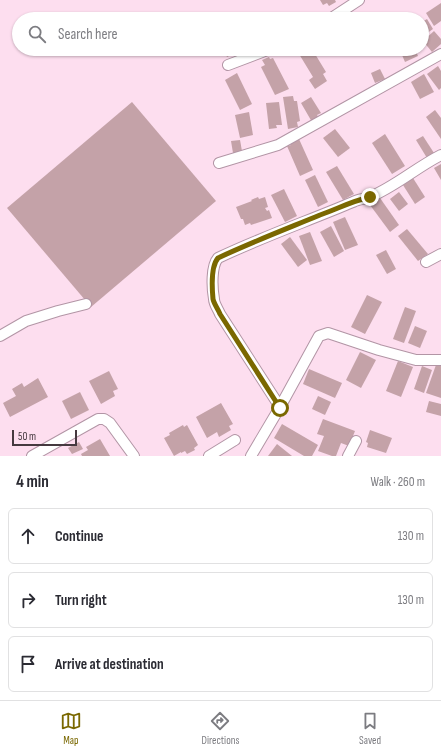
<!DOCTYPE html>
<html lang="en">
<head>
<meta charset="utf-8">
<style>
  body { margin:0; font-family:"Sofia Sans Condensed",sans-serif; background:#f2f2f3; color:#2b2b33 }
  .scale { position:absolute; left:12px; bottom:10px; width:65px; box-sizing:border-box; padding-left:4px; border:2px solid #45393f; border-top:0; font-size:11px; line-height:14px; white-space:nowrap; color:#45393f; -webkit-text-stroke:3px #fddeef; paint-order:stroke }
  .stop { position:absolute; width:12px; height:12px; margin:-9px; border:3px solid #7a6800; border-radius:50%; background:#fff }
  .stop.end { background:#7a6800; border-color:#fff; box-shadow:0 1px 4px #0008 }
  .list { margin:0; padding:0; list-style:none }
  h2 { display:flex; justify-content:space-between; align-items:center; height:52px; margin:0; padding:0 16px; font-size:17px }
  h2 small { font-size:13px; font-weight:400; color:#7c7c81 }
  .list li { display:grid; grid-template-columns:26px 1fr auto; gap:12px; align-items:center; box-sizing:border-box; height:56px; margin:0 8px 8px; padding:0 8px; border:1px solid #e1e1e2; border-radius:6px }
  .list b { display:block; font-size:15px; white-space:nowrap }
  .list em { font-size:13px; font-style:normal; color:#7c7c81 }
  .icon { flex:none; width:22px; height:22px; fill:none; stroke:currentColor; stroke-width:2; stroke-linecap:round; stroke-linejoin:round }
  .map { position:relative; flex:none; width:441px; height:456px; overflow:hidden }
  .search { position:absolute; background:#fff; box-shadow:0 1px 3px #0004; left:12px; right:12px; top:12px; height:44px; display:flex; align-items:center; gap:10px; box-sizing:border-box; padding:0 14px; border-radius:22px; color:#7c7c81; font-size:15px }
  .sheet { height:244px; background:#fff }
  nav { display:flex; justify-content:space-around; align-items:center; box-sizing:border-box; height:56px; border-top:1px solid #e1e1e2; background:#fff; font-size:11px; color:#7c7c81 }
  nav a { display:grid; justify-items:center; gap:2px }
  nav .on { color:#7a6800 }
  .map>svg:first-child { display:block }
</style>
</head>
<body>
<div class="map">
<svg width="441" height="456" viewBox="0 0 441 456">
  <rect width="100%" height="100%" fill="#fddeef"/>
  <g fill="#c4a2a8">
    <polygon points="320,0 335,0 336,2 329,6 327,3 323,5"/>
    <polygon points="441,3 441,21 434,26 426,13"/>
    <polygon points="427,19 433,29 423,36 422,22"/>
    <polygon points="434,31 441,39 441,44 432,52 423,41"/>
    <polygon points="223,49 238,49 239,51 227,57"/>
    <polygon points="296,49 312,49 326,72 323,74 327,81 315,89 309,80 313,77"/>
    <polygon points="415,49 418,56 405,62 402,55"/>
    <polygon points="269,57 270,59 273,58 289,89 275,95 261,67 265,65 262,60"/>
    <polygon points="438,66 441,71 441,88 439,90 427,74"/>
    <polygon points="380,69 385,79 375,83 371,73"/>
    <polygon points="237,73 252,104 240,110 225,80"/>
    <polygon points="424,74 434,92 420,99 411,82"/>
    <polygon points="293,96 294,101 297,101 300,121 297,122 298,127 288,129 283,97"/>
    <polygon points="311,97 321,113 317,115 319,118 312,122 301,103"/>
    <polygon points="132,102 216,201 91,307 7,208"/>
    <polygon points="279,102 282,125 276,125 277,128 269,129 266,103"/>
    <polygon points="435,110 441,118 441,139 426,117"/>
    <polygon points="249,112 253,135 240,138 235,115"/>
    <polygon points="335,129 350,148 338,157 323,138"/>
    <polygon points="385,134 405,166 392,174 372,143"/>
    <polygon points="423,136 434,153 427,158 416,140"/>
    <polygon points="299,139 313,170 300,176 287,146 291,145 290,143"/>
    <polygon points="240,140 242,151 233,153 231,141"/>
    <polygon points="441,164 441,180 434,168"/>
    <polygon points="337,166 354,194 343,200 326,172"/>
    <polygon points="315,175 328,202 318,207 305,180"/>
    <polygon points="413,178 425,197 415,204 403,185"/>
    <polygon points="284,189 297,216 285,222 271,195"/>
    <polygon points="399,192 408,204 399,211 390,199"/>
    <polygon points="258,197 259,199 265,197 268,207 265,208 267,211 269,210 272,218 251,225 250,223 245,225 243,219 241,219 236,207 252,201 251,200"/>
    <polygon points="380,198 399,225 390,232 370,205"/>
    <polygon points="345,217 358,245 345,250 333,222"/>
    <polygon points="331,226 344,251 334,257 320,232"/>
    <polygon points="407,229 428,254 418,261 398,236"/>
    <polygon points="310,232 322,261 310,265 299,236"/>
    <polygon points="290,237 307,260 298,267 281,244"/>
    <polygon points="386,250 396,269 387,274 376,255"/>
    <polygon points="367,295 382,302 365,334 351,327"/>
    <polygon points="405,307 416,311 404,343 393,339"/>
    <polygon points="415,326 427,331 420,348 408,343"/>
    <polygon points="360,352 376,360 361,388 346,380"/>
    <polygon points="398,361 413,367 401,397 386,391"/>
    <polygon points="437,362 441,364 441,398 426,393"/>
    <polygon points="422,366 432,370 424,393 414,389"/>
    <polygon points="309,369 342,383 335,398 303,384"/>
    <polygon points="109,371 118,389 113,391 115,396 101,404 89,381"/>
    <polygon points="38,378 48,397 10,417 3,403 16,396 12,389 22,383 24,387"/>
    <polygon points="80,392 89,410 71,419 62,401"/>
    <polygon points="318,396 331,402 325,415 312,409"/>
    <polygon points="429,401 441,404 441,416 426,412"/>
    <polygon points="221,403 233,424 229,426 231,430 219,437 217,432 207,438 196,417"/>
    <polygon points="323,419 355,431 349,446 341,443 336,456 332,456 318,451 324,436 317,434"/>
    <polygon points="282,424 318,445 312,456 304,456 274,438"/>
    <polygon points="183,425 184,427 187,425 198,445 194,448 195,450 187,454 185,451 181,453 181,452 174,456 164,438 170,435 169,433"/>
    <polygon points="370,430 392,438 386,453 367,447 368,443 366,442"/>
    <polygon points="100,439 110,456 82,456 81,454 88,450 86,447"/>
    <polygon points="79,442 83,449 72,454 68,448"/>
    <polygon points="277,444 292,456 268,456"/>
  </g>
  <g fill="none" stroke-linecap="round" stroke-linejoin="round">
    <defs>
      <g id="street">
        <polyline points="330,19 359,0"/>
        <polyline points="228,65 270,49"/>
        <polyline points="219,163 278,145 441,54"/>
        <polyline points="426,262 441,254"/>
        <polyline points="0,336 26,321 58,311 86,304"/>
        <path d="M280,407L220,314C218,309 214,304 214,299C212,288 211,266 218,258C262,237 308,221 353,202C358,199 365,199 370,197C396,186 417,167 441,155"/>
        <polyline points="32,456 98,419 104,419 110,423 134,456"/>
        <polyline points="209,456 235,440"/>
        <polyline points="251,456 280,407 319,336 328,333 379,350 416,360 441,360"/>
        <polyline points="348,456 356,441"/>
      </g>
    </defs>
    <use href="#street" stroke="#b295a5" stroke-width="12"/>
    <use href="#street" stroke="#fff" stroke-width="10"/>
  </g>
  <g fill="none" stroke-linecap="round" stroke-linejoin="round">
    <path stroke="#7a6800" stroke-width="5" d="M280,408L220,314C218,309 214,304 213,299C212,288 211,266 218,258C252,242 286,229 320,215C337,209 352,201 370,197"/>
  </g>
</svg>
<div class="scale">50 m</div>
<div class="stop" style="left:280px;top:408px"></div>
<div class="stop end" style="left:370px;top:197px"></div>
<div class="search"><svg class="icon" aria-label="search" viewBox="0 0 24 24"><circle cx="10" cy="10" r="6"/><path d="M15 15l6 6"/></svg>Search here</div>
</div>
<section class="sheet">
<h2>4 min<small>Walk · 260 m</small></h2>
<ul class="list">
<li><svg class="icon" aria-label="ahead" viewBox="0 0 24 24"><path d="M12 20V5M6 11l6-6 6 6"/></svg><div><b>Continue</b></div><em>130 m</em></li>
<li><svg class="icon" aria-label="right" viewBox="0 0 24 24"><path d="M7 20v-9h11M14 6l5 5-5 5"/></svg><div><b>Turn right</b></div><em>130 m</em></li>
<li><svg class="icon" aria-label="arrive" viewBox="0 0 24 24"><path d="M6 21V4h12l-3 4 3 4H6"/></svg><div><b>Arrive at destination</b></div></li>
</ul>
</section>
<nav>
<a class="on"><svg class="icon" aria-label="map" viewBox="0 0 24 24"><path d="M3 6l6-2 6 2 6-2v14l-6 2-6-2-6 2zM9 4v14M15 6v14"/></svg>Map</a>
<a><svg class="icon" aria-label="directions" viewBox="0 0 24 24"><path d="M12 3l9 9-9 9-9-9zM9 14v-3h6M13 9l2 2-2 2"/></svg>Directions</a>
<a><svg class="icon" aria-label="saved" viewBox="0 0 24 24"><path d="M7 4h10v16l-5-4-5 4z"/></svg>Saved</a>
</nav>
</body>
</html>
